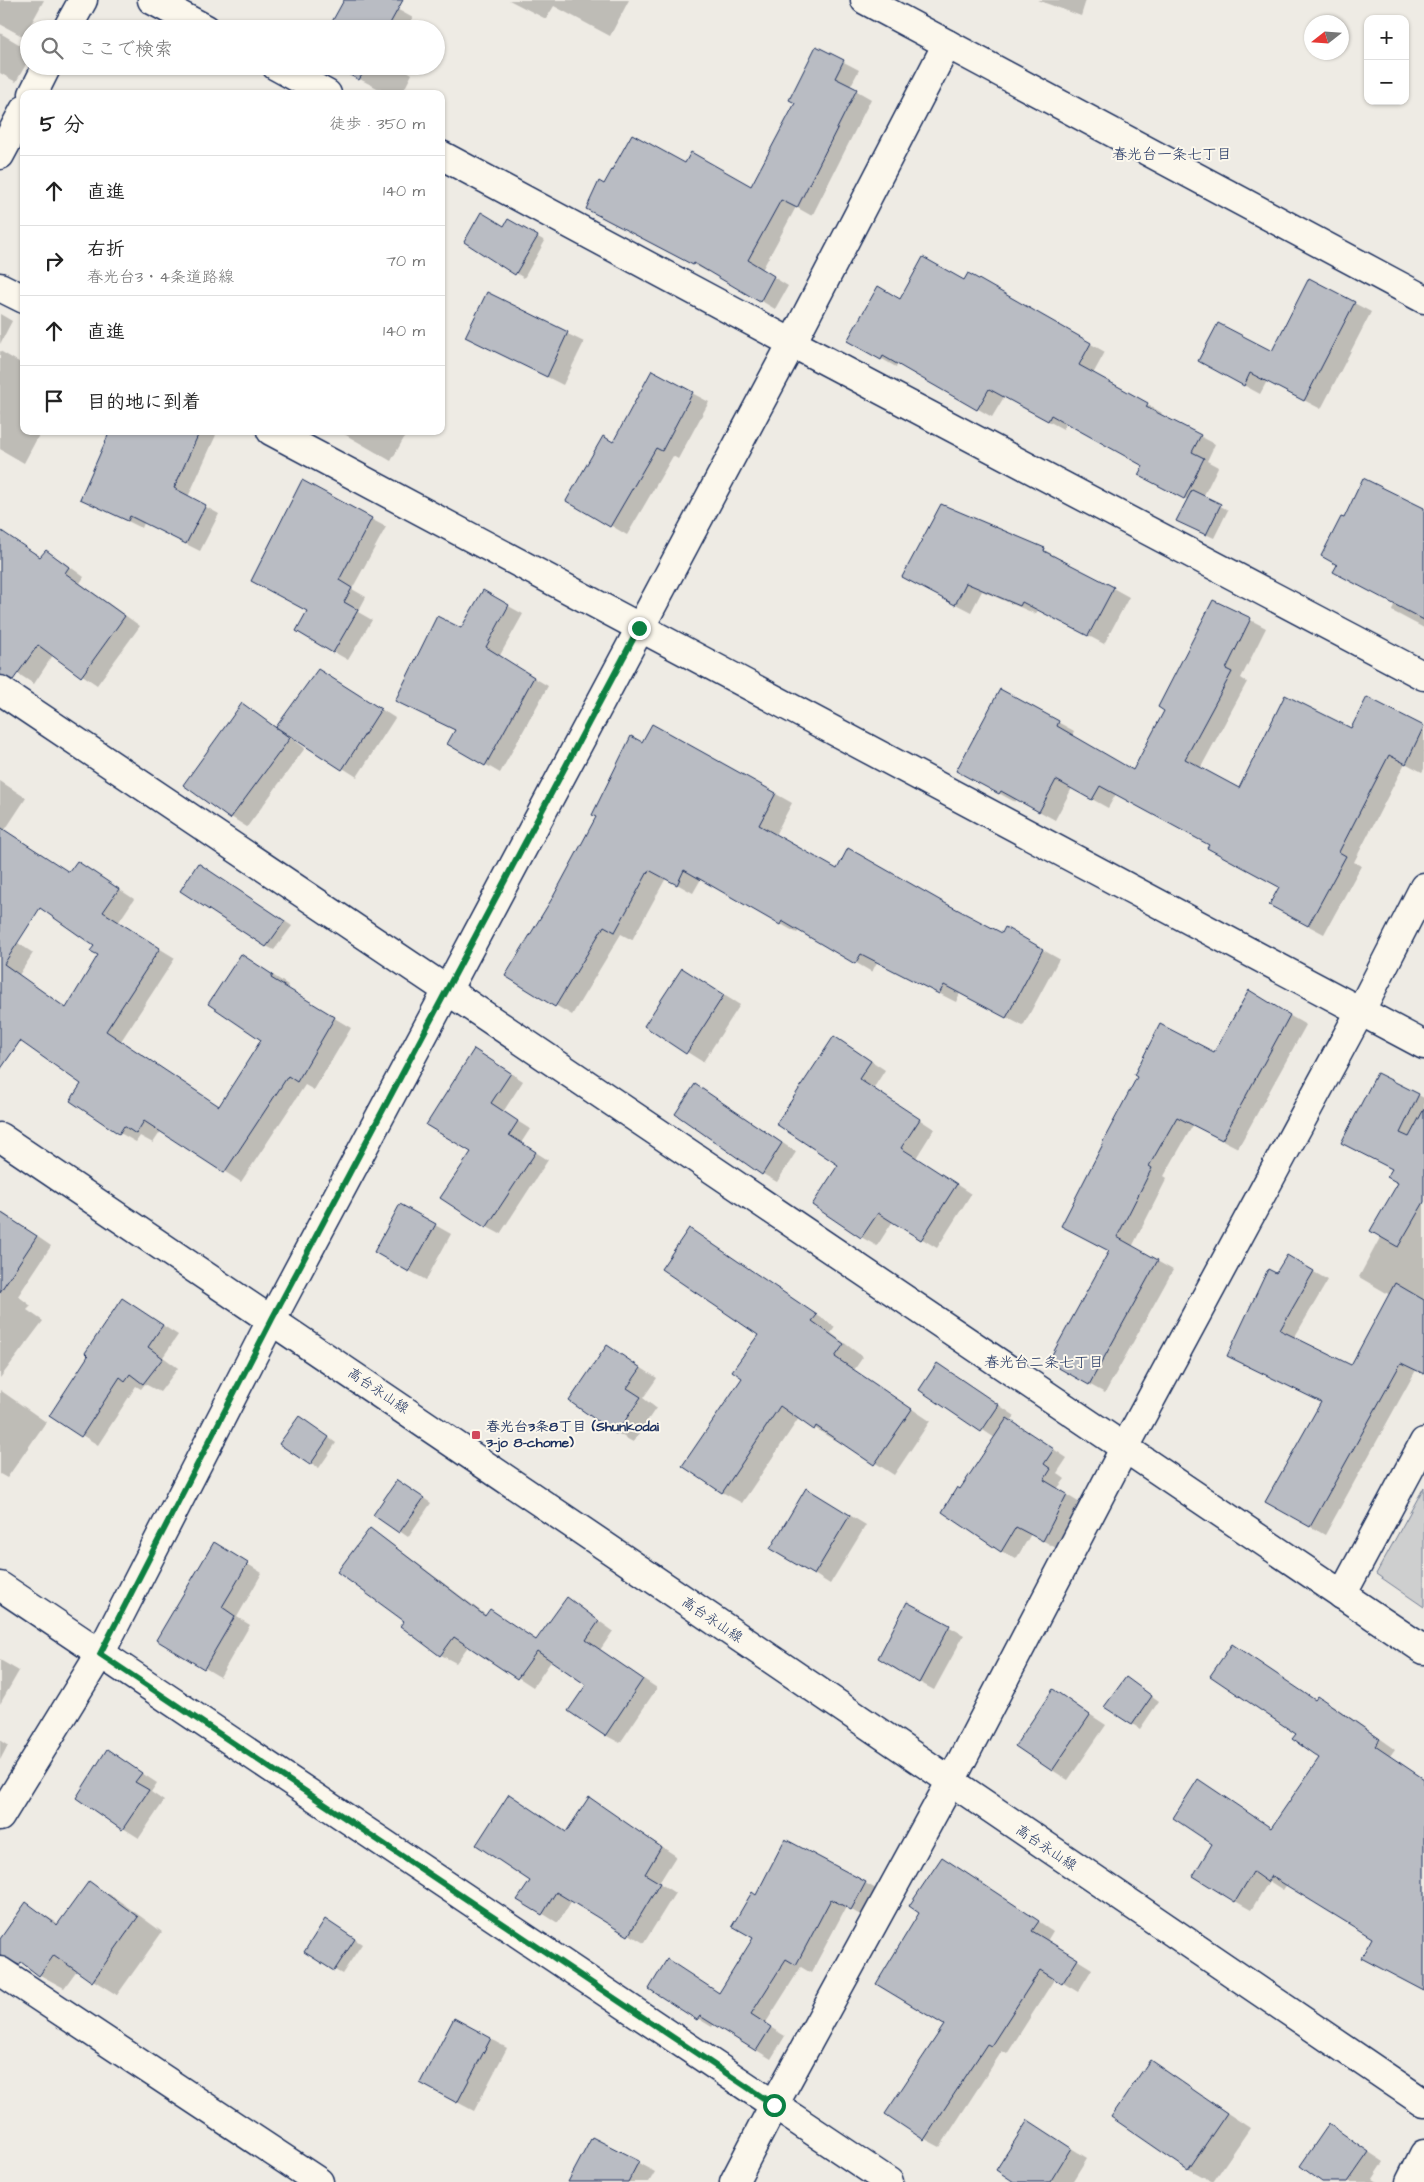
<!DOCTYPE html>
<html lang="ja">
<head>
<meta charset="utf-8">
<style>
  body { margin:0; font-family:"Architects Daughter","Klee One",sans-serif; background:#f2f2f2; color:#222 }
  .controls { position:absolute; right:15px; top:15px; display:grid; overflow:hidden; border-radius:10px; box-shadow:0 1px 4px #0004 }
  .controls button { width:45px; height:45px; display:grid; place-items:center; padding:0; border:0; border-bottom:1px solid #e0e0e0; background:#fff; color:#222; font:25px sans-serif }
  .compass { position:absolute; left:1304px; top:15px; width:45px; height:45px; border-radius:50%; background:#fff; box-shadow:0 1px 4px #0004; rotate:253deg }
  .stop { position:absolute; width:15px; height:15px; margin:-11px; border:4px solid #0b8043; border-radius:50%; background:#fff }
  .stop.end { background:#0b8043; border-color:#fff; box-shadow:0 1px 5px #0008 }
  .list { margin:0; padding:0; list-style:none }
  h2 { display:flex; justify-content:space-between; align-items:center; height:65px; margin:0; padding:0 20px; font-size:21px }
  h2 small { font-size:16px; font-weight:400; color:#767676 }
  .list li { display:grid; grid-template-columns:32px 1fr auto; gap:15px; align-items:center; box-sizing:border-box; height:70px; padding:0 20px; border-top:1px solid #e0e0e0 }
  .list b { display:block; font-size:19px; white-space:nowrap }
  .list p { margin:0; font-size:16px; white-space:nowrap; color:#767676 }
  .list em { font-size:16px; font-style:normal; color:#767676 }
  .icon { flex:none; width:28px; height:28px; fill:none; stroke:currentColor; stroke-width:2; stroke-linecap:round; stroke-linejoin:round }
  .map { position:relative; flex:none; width:1424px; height:2182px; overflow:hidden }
  .search { position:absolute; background:#fff; box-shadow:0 1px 4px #0004; left:20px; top:20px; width:425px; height:55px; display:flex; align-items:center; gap:12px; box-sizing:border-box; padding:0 18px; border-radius:28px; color:#767676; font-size:19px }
  .panel { position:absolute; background:#fff; box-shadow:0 1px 4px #0004; left:20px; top:90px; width:425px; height:345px; border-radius:10px }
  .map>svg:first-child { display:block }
</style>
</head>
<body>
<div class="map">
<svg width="1424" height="2182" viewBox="0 0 1424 2182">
  <rect width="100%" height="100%" fill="#eeebe4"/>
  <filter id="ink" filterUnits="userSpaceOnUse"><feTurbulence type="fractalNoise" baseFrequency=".02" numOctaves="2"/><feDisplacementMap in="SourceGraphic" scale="10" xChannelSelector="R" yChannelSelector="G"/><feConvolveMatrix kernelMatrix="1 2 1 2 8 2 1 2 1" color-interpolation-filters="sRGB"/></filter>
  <g filter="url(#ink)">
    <polygon fill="#cecfcf" stroke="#747f96" points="1424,1487 1424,1607 1376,1574"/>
    <g fill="#0003">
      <polygon points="0,0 44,0 24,37 0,24"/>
      <polygon points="345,0 397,0 393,7 413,18 407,29 329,29"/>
      <polygon points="509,0 629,0 610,36 554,6 546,19"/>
      <polygon points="1037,0 1086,0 1081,16"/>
      <polygon points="0,33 29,50 29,59 16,82 0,73"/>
      <polygon points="817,48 859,70 850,87 871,99 812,216 796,207 762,270 788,286 775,309 709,270 708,272 602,217 605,185 686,165 752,187 796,103"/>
      <polygon points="334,66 399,66 412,74 402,94 389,94"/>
      <polygon points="509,221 545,241 524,278 466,242 505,227"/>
      <polygon points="968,274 1105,352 1093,374 1162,413 1160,415 1215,444 1207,461 1218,467 1203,497 1228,510 1214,538 1186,525 1188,500 1155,483 1144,466 1066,423 1063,429 1004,397 992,417 898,363 896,367 849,340 900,301 964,282"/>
      <polygon points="487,294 584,342 563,385 466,336"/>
      <polygon points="1354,303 1371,312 1321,409 1267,381 1260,394 1216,370 1272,353"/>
      <polygon points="0,314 12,321 0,344"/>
      <polygon points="0,351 24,365 24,431 41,431 24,463 0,449"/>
      <polygon points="652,372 709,402 678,459 673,456 627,535 568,500 613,443"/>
      <polygon points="114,431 209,431 216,435 188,497 219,514 200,551 144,523 142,528 82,499"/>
      <polygon points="339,431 408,431 391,461"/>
      <polygon points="1424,509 1424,628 1392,611"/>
      <polygon points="371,519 386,527 352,589 366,597 358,612 372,620 348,660 297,631"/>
      <polygon points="0,531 42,558 46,551 62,561 84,577 80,583 140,626 97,685 53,655 34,684 0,662"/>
      <polygon points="1044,550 1129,597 1104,644 1038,609 1036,614 982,591 971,612 919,585"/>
      <polygon points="483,592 523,614 499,657 548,686 500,773 449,743 456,731 397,701 462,629"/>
      <polygon points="1214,601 1266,628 1241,678 1247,682 1200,769 1240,789 1351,730 1368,698 1424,727 1424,769 1422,772 1405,763 1354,862 1361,866 1324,934 1286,914 1281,887 1210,844 1116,794 1108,808 1072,788 1055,820 1017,799 1015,802 973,779 1001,691 1074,731 1072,736 1134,772 1166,711"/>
      <polygon points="333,679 395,718 357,777 291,735 290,737 305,748 247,827 231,817 242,705 277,728"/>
      <polygon points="653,725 792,803 775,835 837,871 942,904 1003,935 1006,929 1059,959 1023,1026 960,993 956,1002 877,962 872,972 799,930 797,933 701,879 693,893 666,878 632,940 621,934 572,1015 507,976"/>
      <polygon points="0,781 26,798 5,830 70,873 78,862 134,899 118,923 175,958 121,1041 220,1107 263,1040 242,955 288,985 286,989 351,1028 314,1090 305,1085 241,1182 161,1131 153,1143 140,1136 136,1142 120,1133 83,1084 0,1015 0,931 33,953 19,975 67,1008 99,955 107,934 0,863"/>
      <polygon points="206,869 292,926 274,950 266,946"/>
      <polygon points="698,979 740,1005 703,1062 646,1026"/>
      <polygon points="1249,992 1306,1025 1238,1148 1193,1125 1164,1176 1167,1178 1132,1247 1173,1270 1105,1393 1065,1371 1110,1251 1063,1226 1214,1053"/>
      <polygon points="849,1046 885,1070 873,1089 934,1129 916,1158 971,1194 937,1248 893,1221 877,1246 861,1237 840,1165"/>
      <polygon points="487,1058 523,1081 503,1112 530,1129 521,1143 548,1160 500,1234 487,1227 472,1152"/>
      <polygon points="1378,1074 1424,1098 1424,1374 1416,1370 1325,1535 1266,1501 1322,1402 1243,1364 1276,1275 1287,1257 1328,1280 1294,1338 1352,1366 1390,1295 1359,1277 1381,1236 1400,1183 1393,1169"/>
      <polygon points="709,1094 796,1152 777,1182 763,1174"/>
      <polygon points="0,1211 51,1246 18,1296 31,1306 27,1310 43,1321 0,1378"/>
      <polygon points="435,1225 451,1234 426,1280 375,1252"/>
      <polygon points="689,1230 835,1327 831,1333 863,1357 854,1370 930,1421 894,1475 836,1437 834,1440 799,1418 742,1503 722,1492 743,1378 760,1335"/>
      <polygon points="123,1300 178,1335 163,1357 178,1368 160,1392 145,1384 141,1389 136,1386 98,1445 51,1416"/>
      <polygon points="607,1346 657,1378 643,1398 656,1408 633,1442 617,1433"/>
      <polygon points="953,1374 1015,1416 1011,1421 1067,1458 1057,1473 1065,1479 1057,1489 1080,1503 1058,1549 1031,1534 1016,1559 1001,1551 960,1490 995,1438 921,1389"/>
      <polygon points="0,1390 46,1422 7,1478 0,1474"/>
      <polygon points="307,1422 336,1443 319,1468 281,1444"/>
      <polygon points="405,1486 431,1503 408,1537 375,1514"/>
      <polygon points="823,1499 866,1525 830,1584 814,1574"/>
      <polygon points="370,1530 385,1539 487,1616 537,1640 567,1598 613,1631 600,1650 657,1688 620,1743 605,1735 588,1684 552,1660 533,1687 469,1645 456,1663 441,1655 405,1621"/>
      <polygon points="230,1553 262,1573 237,1617 250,1625 220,1677 158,1640"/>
      <polygon points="908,1604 964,1635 934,1690 893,1668"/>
      <polygon points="1247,1655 1316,1701 1318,1698 1334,1706 1395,1749 1390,1756 1424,1779 1424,1991 1374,1938 1287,1884 1283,1890 1269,1881 1251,1910 1235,1901 1214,1844 1214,1790 1272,1829 1321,1757 1298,1734"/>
      <polygon points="0,1660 19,1671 0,1704"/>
      <polygon points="1134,1683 1159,1701 1140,1729 1106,1707"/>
      <polygon points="1054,1691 1106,1725 1068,1780 1052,1770"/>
      <polygon points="0,1740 8,1745 0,1760"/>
      <polygon points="108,1751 157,1783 151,1792 164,1801 139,1838 123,1828"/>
      <polygon points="589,1799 676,1856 659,1883 675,1893 644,1943 572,1900 558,1923 519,1899 531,1880 524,1805 567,1832"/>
      <polygon points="957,1867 1053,1931 1047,1941 1092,1969 1078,1992 1055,1978 1007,2054 1002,2051 940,2147 925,2139 946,2024"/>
      <polygon points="89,1883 114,1897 162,1932 117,1995 77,1970 64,1988 40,1975 0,1945 0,1941 26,1904 59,1924"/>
      <polygon points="865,1883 880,1891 866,1918 846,1907 811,1973 801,1967 765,2024 785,2036 771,2059 714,2024 712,2027 650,1989 720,1994 754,1938 757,1896"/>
      <polygon points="333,1925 362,1944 342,1974 335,1970"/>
      <polygon points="455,2020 507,2048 474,2111 438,2092"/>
      <polygon points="1150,2062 1250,2128 1213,2182 1189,2169"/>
      <polygon points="1329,2126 1384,2162 1373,2179 1378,2182 1325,2182"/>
      <polygon points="1044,2131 1087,2158 1072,2182 1016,2182"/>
      <polygon points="593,2139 655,2172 649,2182 570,2182"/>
    </g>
    <g fill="#b9bcc3" stroke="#1b2f5e" fill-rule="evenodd">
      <polygon points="344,0 403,0 387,29 328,29"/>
      <polygon points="816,46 844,60 835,78 857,89 797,208 781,200 748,260 774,276 760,302 694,263 693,265 586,209 599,181 604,184 632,134 685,163 691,152 751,186 795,103 789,100"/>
      <polygon points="333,66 367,66 359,80"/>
      <polygon points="481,212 504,226 508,219 538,236 515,275 464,242"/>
      <polygon points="923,257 964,280 968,273 1091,343 1079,365 1148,403 1146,407 1201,435 1192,452 1204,458 1184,499 1138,475 1143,466 1051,415 1048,421 989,389 977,410 883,356 881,360 847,341 878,286 900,299"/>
      <polygon points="1309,278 1355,302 1304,401 1250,373 1244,386 1198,361 1218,323 1272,351"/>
      <polygon points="487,292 568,332 547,377 465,337"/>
      <polygon points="652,370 693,392 662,451 656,448 610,527 566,501 603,436 613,442"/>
      <polygon points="110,431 200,431 174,488 206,505 186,544 130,516 128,521 80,499"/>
      <polygon points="1363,478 1424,508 1424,620 1333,572 1337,565 1321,556 1341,517 1344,518"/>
      <polygon points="302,480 372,518 339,580 352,588 344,602 358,610 333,653 296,631 307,611 251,581"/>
      <polygon points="1192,490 1221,504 1206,535 1176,521"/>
      <polygon points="941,504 1045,548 1044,551 1114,587 1088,636 1022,602 1020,606 966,583 955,605 902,577"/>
      <polygon points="0,530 40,557 46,550 69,567 65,573 125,616 81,677 38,645 13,680 0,675"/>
      <polygon points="483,590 509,605 486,647 534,677 485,766 447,744 455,730 395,701 437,616 461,628"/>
      <polygon points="1213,600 1251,618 1226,669 1232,672 1185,759 1239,788 1285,695 1351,728 1367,697 1424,726 1406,764 1389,755 1339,852 1346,856 1308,926 1269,905 1279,887 1207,848 1209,845 1100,786 1092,800 1056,780 1039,812 1001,791 999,794 956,771 1000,689 1059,721 1057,726 1133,770 1164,711 1158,707"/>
      <polygon points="318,669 381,709 342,770 276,727"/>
      <polygon points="242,703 290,738 230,819 183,785"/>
      <polygon points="652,724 776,793 759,825 837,869 848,848 943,902 1002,933 1005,927 1043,949 1006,1018 944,985 939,994 861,954 855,964 782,921 780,925 684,870 677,885 649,870 615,932 604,926 555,1007 505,976 553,897 596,817 592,815 631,736 642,742"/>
      <path d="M0,827L69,872L77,861L119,889L103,912L160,948L106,1031L219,1106L261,1040L208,1004L241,954L273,975L271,978L335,1017L297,1082L288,1076L224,1173L144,1121L136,1134L124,1126L119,1134L70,1101L81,1084L20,1041L0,1070ZM40,908L94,946L90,951L98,955L66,1008L4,964Z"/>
      <polygon points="198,863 285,921 266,947 180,891"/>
      <polygon points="682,968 724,995 686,1054 644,1026"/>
      <polygon points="1249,990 1290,1015 1222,1140 1177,1117 1149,1166 1152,1168 1117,1237 1158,1260 1089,1385 1048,1362 1109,1251 1061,1226 1103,1144 1102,1143 1137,1077 1134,1075 1160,1024 1214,1052"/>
      <polygon points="834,1036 871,1061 859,1079 920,1119 901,1148 957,1184 921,1240 878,1213 861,1238 812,1205 838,1165 776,1124"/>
      <polygon points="474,1049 511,1073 491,1103 518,1121 509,1135 536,1152 486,1228 440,1198 471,1152 426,1125"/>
      <polygon points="1377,1073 1419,1094 1400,1133 1409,1137 1424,1109 1424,1202 1398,1247 1370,1231 1398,1183 1387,1177 1392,1169 1341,1143"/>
      <polygon points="695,1084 782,1143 762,1175 675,1114"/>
      <polygon points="400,1204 436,1224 409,1272 374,1252"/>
      <polygon points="0,1212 37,1236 0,1292"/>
      <polygon points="689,1228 817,1315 812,1321 844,1344 835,1357 912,1409 874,1465 816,1426 814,1430 780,1406 722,1493 682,1466 742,1378 732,1371 758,1335 661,1269"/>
      <polygon points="1287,1255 1314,1271 1280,1330 1351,1365 1395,1283 1424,1300 1424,1374 1401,1363 1310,1527 1265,1502 1321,1402 1227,1356 1268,1269 1276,1273"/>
      <polygon points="122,1298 163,1325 148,1347 163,1358 143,1384 130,1374 125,1381 120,1377 81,1437 49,1416 88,1356 85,1353"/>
      <polygon points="607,1345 641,1368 627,1388 641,1397 616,1434 569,1401"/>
      <polygon points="937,1363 999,1405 981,1432 919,1390"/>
      <polygon points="299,1416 329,1437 310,1465 279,1444"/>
      <polygon points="1007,1418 1054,1449 1044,1464 1051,1469 1044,1480 1067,1494 1043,1541 1016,1527 1001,1552 942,1512 957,1487 960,1489"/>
      <polygon points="397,1480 424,1498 399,1533 373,1515"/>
      <polygon points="806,1488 850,1515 814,1575 770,1549"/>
      <polygon points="370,1528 485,1616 490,1609 536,1640 567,1597 599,1621 586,1640 643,1679 605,1736 568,1711 586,1685 537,1651 517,1679 454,1637 440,1656 400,1626 404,1621 337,1572"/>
      <polygon points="214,1542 248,1563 222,1607 235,1616 204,1669 156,1640"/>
      <polygon points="907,1602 950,1625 919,1683 878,1658"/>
      <polygon points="1232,1644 1315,1700 1318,1696 1380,1739 1375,1746 1424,1779 1424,1991 1361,1958 1372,1938 1271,1876 1267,1882 1253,1872 1235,1902 1193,1876 1212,1844 1173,1818 1198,1779 1271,1828 1319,1758 1292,1739 1296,1734 1210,1676"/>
      <polygon points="1126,1677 1152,1696 1132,1725 1104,1707"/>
      <polygon points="1053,1689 1090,1715 1052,1771 1015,1746"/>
      <polygon points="107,1749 142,1773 135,1782 149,1790 122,1830 76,1798"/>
      <polygon points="509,1794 566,1832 589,1797 661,1847 645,1874 660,1883 628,1936 556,1892 542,1915 517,1900 530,1881 476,1845"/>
      <polygon points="785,1839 866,1882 851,1910 831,1899 796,1965 786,1959 751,2014 771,2027 756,2051 700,2016 697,2020 649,1989 667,1959 719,1993 753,1938 732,1926 752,1892 756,1895"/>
      <polygon points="942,1857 1039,1921 1032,1931 1078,1959 1062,1984 1040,1970 991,2046 987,2044 924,2140 885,2114 944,2025 876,1984 919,1913 909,1906"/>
      <polygon points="89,1881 138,1917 92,1982 54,1955 39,1976 21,1962 19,1965 0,1956 0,1939 26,1902 57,1925"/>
      <polygon points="325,1919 355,1939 334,1971 304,1952"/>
      <polygon points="454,2018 491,2038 457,2103 420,2083"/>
      <polygon points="1150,2060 1227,2113 1188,2170 1111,2117"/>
      <polygon points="1028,2120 1071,2148 1050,2182 1014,2182 996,2170"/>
      <polygon points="1329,2124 1369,2152 1348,2182 1322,2182 1300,2166"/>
      <polygon points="592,2137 639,2161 628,2182 568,2182"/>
    </g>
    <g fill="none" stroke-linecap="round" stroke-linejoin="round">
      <defs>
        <g id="street">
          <polyline points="152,0 206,29"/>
          <polyline points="865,0 1424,299"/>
          <polyline points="67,29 83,0"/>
          <polyline points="276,66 327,94"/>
          <polyline points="33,94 47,66"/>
          <polyline points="0,155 24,110"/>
          <polyline points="441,155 792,343 1424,676"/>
          <polyline points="0,287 24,299"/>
          <polyline points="271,431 1424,1045"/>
          <path d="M0,690C476,1008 949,1330 1424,1650"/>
          <polyline points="0,1586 889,2182"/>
          <polyline points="1342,1595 1424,1442"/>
          <polyline points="0,1817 100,1654 272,1319 792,343 947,44"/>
          <polyline points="0,1971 319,2182"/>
          <polyline points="734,2182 774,2105 950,1783 1124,1449 1361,1010 1424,887"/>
          <polyline points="1410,2182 1424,2154"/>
        </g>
        <path id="secondary" d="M0,1137C477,1456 948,1782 1424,2103"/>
      </defs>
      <use href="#street" stroke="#1b2f5e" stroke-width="31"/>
      <use href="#secondary" stroke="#1b2f5e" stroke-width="31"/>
      <use href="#street" stroke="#fbf7ec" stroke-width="28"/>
      <use href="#secondary" stroke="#fbf7ec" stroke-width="28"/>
    </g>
  </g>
  <g fill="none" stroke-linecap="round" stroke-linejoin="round" filter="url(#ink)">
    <polyline stroke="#0b8043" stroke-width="6" points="639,628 272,1319 100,1654 774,2105"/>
  </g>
  <rect fill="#d1495b" stroke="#fbf7ec" stroke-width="2" x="471" y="1430" width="10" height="10" rx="2.5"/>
  <g text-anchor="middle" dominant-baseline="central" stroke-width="4" stroke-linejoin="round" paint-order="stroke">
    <g font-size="14" fill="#1b2f5e" stroke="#fbf7ec">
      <text transform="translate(378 1391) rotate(34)">高台永山線</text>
      <text transform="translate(712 1620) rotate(34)">高台永山線</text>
      <text transform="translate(1046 1848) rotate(34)">高台永山線</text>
    </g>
    <g font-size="14" font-weight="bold" fill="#1b2f5e" stroke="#fbf7ec" text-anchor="start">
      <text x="486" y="1427">春光台3条8丁目 (Shunkodai<tspan x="486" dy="16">3-jo 8-chome)</tspan></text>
    </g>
    <g font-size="15" fill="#1b2f5e" stroke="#fbf7ec">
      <text x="1172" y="154">春光台一条七丁目</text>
      <text x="1044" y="1362">春光台二条七丁目</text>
    </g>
  </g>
</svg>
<div class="controls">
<button>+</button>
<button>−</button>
</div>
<svg class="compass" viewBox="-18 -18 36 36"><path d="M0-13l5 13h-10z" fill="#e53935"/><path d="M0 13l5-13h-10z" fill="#767676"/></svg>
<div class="stop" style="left:774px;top:2105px"></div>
<div class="stop end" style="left:639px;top:628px"></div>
<div class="search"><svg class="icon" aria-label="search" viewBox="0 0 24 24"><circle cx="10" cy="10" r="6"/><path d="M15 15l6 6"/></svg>ここで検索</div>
<section class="panel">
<h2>5 分<small>徒歩 · 350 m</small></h2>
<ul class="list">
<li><svg class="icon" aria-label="ahead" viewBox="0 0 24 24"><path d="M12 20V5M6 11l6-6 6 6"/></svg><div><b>直進</b></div><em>140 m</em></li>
<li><svg class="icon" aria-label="right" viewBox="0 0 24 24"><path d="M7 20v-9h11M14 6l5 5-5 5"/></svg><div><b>右折</b><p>春光台3・4条道路線</p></div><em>70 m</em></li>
<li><svg class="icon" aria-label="ahead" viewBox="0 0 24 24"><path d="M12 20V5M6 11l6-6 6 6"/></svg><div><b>直進</b></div><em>140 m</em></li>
<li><svg class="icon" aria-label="arrive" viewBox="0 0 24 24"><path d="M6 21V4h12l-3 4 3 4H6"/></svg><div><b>目的地に到着</b></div></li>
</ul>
</section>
</div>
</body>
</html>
